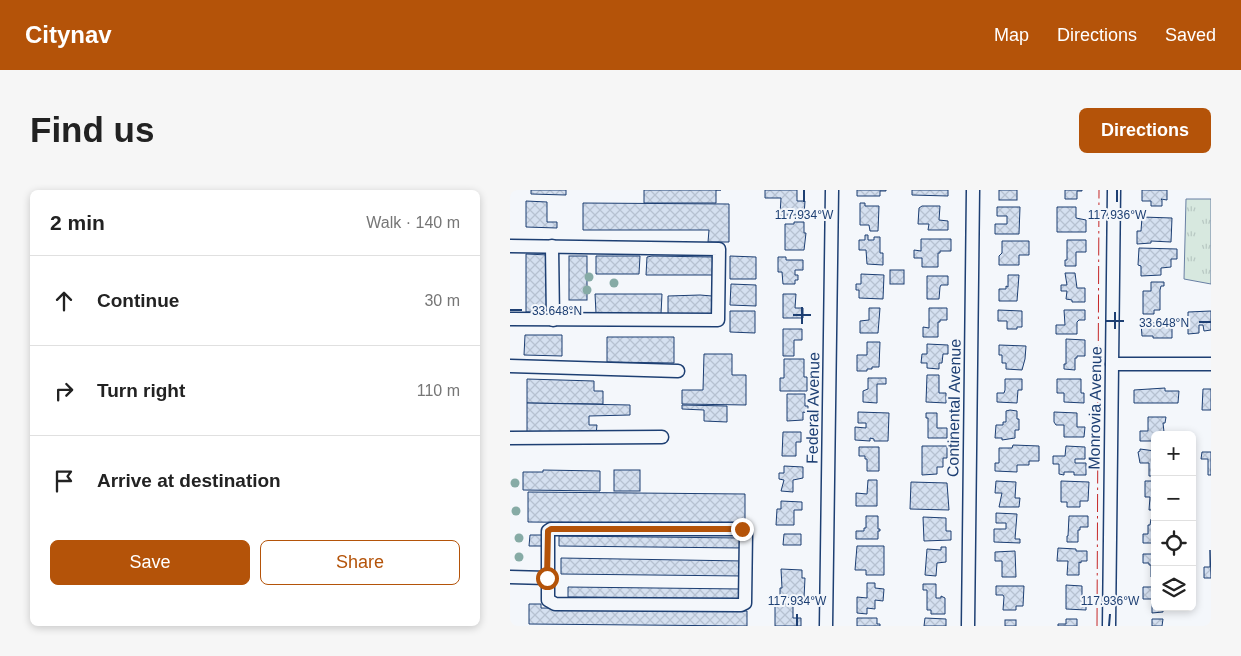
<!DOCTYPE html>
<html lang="en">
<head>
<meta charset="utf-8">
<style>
  body { margin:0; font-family:Arial,sans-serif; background:#f6f6f6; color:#222 }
  .controls { position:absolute; right:15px; bottom:15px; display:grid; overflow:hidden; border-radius:8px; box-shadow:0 2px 8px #0003 }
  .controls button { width:45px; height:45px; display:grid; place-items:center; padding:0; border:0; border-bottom:1px solid #e0e0e0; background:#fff; color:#222; font:25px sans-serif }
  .stop { position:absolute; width:15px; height:15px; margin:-11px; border:4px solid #b45309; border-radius:50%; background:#fff }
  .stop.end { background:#b45309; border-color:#fff; box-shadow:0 1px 5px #0008 }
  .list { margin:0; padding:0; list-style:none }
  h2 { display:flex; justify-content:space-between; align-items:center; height:65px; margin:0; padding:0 20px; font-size:21px }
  h2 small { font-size:16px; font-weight:400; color:#767676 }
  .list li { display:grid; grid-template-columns:32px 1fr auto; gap:15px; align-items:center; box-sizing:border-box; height:90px; padding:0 20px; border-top:1px solid #e0e0e0 }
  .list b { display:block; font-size:19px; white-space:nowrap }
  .list em { font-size:16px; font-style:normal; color:#767676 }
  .actions { display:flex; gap:10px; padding:15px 20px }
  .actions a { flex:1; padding:11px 0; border:1px solid #b45309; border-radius:8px; text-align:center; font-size:18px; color:#b45309 }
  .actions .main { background:#b45309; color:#fff }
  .icon { flex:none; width:28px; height:28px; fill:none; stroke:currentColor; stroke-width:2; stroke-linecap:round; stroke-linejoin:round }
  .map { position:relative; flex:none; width:701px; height:436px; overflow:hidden; border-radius:8px }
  header { display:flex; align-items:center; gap:30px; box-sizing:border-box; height:70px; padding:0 25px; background:#b45309; color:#fff }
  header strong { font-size:24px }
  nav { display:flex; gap:28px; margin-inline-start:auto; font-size:18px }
  .intro { display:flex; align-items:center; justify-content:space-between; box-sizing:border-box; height:120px; padding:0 30px }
  h1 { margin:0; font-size:35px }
  .button { padding:12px 22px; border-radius:8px; background:#b45309; color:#fff; font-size:18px; font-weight:700 }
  main { display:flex; gap:30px; padding:0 30px }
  aside { flex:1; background:#fff; border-radius:8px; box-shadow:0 2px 8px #0003 }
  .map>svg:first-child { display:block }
</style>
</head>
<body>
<header>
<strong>Citynav</strong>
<nav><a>Map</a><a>Directions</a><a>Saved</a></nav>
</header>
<div class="intro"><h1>Find us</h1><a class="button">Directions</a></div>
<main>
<aside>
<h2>2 min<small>Walk · 140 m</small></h2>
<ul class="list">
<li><svg class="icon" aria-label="ahead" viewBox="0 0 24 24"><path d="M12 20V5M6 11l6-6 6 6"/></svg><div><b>Continue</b></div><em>30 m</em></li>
<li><svg class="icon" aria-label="right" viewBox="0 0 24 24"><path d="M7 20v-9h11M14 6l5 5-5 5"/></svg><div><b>Turn right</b></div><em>110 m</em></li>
<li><svg class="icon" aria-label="arrive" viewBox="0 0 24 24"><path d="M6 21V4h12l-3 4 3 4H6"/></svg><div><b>Arrive at destination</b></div></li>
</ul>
<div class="actions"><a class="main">Save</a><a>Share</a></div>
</aside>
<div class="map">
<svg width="701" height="436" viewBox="0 0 701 436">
  <defs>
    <pattern id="park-tufts" width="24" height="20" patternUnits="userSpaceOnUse" patternTransform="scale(1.25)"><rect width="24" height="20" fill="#d7e8df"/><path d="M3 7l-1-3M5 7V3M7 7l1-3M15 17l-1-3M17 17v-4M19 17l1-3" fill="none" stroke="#b8c8c3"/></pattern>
    <pattern id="building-cross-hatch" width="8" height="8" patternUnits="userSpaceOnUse" patternTransform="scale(1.25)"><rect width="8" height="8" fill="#d5e0f0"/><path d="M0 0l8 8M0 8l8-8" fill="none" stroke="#b6c1d1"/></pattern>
  </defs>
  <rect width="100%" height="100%" fill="#f4f7fb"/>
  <polygon fill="url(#park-tufts)" stroke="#687fa3" points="676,9 701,9 701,94 674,89"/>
  <g fill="url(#building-cross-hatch)" stroke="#1d3f73">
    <polygon points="21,0 56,0 56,5 21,4"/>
    <polygon points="134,0 211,0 206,0 206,13 134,13"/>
    <polygon points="255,0 287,0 287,11 295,11 294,25 270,25 271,8 255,8"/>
    <polygon points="347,0 376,0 376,1 370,1 370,6 347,6"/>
    <polygon points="402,0 438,0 438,6 402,5"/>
    <rect x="489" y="0" width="18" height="10"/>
    <polygon points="555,0 572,0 572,1 567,1 567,9 555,9"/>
    <polygon points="632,0 657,0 657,10 651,9 652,10 652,16 641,16 641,11 632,11"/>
    <polygon points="16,11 37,12 37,32 47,32 47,38 16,37"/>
    <polygon points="73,13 219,14 219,52 198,52 199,40 73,40"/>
    <polygon points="350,13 355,13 355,16 369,16 368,41 360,41 359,35 350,35"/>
    <polygon points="412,16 430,16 429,30 438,31 438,40 418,40 419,34 408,34 409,18"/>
    <polygon points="487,17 510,17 509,44 485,44 485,34 497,34 497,26 487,26"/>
    <polygon points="547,17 566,17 566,28 576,30 576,42 547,42"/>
    <polygon points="632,27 662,28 661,52 641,51 641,53 627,54 627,41 631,41"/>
    <polygon points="284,32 294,32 294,43 296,43 294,60 275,60 275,34 284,34"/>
    <polygon points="355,45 358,45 358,50 364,50 364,47 370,47 370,63 373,63 373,75 357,74 356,60 349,60 349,50 355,50"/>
    <polygon points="411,49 441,49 441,61 430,61 430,63 428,63 428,77 412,77 412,68 404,68 404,60 411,61"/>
    <polygon points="557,50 576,50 576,62 566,62 566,76 555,76 555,70 557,70"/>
    <polygon points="492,51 519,51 519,65 509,65 509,75 489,75 489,66 492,63"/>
    <polygon points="629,58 667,59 667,69 661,69 661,77 651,78 651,85 631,86 631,76 628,75"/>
    <polygon points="16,64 39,65 39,122 16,122"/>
    <rect x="59" y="66" width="18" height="44"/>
    <polygon points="86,66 130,66 129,84 86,84"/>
    <polygon points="142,66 203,67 203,85 136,85 137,67"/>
    <polygon points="220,66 246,67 246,89 220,89"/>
    <polygon points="268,67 276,67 276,70 293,70 293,80 285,80 285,85 288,85 288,90 285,90 285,94 273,94 272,82 268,82"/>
    <rect x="380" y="80" width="14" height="14"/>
    <polygon points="555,83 565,83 567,98 575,98 575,112 562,112 562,110 556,109 557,101 551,101 551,95 557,95"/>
    <polygon points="351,84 374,85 373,109 349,108 349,100 346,100 346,94 351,94"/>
    <polygon points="498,85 509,85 507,111 489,111 489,99 496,99 496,96 498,97"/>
    <polygon points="417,86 438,86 438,95 431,95 430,97 429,109 417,109"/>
    <polygon points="641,92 654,92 654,96 651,96 650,100 650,120 644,120 644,124 633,124 633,101 641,101"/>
    <polygon points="221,94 246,95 246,116 220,115"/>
    <polygon points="85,104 152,104 151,124 86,123"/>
    <polygon points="273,104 286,104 285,118 293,118 293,128 273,128"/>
    <polygon points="190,105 202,106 202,124 158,124 158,106"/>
    <polygon points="359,118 370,118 368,143 350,143 350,131 359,130"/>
    <polygon points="419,118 437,118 437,130 430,130 430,132 428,132 428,147 413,147 413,137 419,138"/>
    <polygon points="488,120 512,121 512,137 507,137 507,139 497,139 497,131 488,131"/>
    <polygon points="554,120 575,120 575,130 569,130 567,132 567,144 546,144 546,135 555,135"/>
    <polygon points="220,121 245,121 245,143 220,142"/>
    <polygon points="701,121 701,140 694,141 693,135 689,135 689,143 678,144 678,122"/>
    <polygon points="631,133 662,133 662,148 643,148 643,146 632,146"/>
    <polygon points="273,139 292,139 292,150 284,150 284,166 273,166"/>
    <polygon points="15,145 52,145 52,166 14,165"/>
    <polygon points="97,147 164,147 164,173 97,172"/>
    <polygon points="556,149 575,150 575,166 567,166 567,168 565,168 565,180 554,179 554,174 556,174"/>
    <polygon points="357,152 370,152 369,177 362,177 362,179 357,179 357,181 347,181 347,165 357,165"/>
    <polygon points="417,154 438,155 438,164 433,164 432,173 429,173 429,179 417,178 417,173 411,173 412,164 417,164"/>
    <polygon points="489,155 516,156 515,169 512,180 496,179 496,173 492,173 492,165 489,165"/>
    <polygon points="194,164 222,164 222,185 236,185 236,215 172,214 172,200 193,200"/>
    <polygon points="274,169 294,169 294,187 297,187 297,201 270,201 270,188 274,188"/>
    <polygon points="417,185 429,185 429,203 436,203 436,213 416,212"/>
    <polygon points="358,188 376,188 376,194 367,194 367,213 353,212 353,201 358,199"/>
    <polygon points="17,189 84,191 84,201 93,201 93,214 17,213"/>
    <polygon points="495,189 512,189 512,200 508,200 507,213 487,212 487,203 494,203 495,200"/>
    <polygon points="547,189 571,189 571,203 574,203 574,213 554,212 554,203 547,203"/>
    <polygon points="655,198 655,201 669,201 668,213 624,213 624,200"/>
    <polygon points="693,199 701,199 701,220 692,220"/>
    <polygon points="277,204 295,204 295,216 298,216 298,223 293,222 293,230 277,231"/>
    <polygon points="17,213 120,215 120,225 79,226 79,235 87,235 86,245 17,244"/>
    <polygon points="172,215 217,216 217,232 194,231 194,220 172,219"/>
    <polygon points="500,220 507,221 507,229 509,229 509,240 505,240 505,248 492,250 492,248 485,248 486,235 493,235 493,232 496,232 496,221"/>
    <polygon points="348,222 379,223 378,251 364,251 364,249 360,248 360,251 345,250 345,237 356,238 356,233 348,233"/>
    <polygon points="544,222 567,223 567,237 575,237 574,247 554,247 554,235 546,235 544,232"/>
    <polygon points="416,223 427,223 427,238 437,238 437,248 418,248 418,228 416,228"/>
    <polygon points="638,227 656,227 655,233 653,233 654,242 650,242 650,245 645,245 645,251 630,251 630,241 638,241"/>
    <polygon points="273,242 291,242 291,252 286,252 286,266 272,266"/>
    <polygon points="503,255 529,256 529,271 519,271 519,275 507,275 507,282 485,281 485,273 489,273 489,258 502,258"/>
    <polygon points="412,256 437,256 437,268 433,268 433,277 427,277 427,284 412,285"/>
    <polygon points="556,256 575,257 575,269 565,269 565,273 576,273 576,285 564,285 564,282 554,282 554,285 549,284 549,274 543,274 543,266 555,266"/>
    <polygon points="349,257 369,257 369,281 357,281 357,269 355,269 355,266 349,266"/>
    <polygon points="630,259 645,261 645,286 639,286 639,273 630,273 628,262 630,261"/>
    <polygon points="692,262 701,262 701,285 698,285 698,269 691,269"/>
    <polygon points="274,276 293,277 293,288 283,290 283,302 271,301 274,290 269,289 269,283 274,283"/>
    <polygon points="33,280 90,281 90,301 13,300 13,282 33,282"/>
    <rect x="104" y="280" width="26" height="21"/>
    <polygon points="358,290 367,290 367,316 346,316 346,303 357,304"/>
    <polygon points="486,291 506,292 505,308 510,308 509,317 489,317 492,303 485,303"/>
    <polygon points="551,291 579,292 578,311 570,311 570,317 557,317 557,312 551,312"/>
    <polygon points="635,291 645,291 645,320 639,320 640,307 635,307"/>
    <polygon points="401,292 437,293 439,320 400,319"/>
    <polygon points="18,302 235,304 235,330 238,330 238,334 18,332"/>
    <polygon points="271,311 292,312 292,320 284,320 284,335 266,335 267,319 271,319"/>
    <polygon points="486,323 507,324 505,349 510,349 510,353 484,352 484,339 496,339 496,333 486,333"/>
    <polygon points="356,326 368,326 368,339 370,339 370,341 368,341 368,349 346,349 346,341 354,341 354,338 356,338"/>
    <polygon points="559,326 578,326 578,337 570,337 570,340 568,340 568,352 557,352 557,346 558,346"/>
    <polygon points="413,327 436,328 436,341 441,341 441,350 414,351"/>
    <polygon points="641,329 645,329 645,353 633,353 633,344 638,344 638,335 640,335"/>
    <polygon points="274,344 291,344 291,355 273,355"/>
    <polygon points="20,345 32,345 32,356 19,356"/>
    <polygon points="49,346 233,348 233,358 49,356"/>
    <polygon points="347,356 374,356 374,385 356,385 356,380 345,380"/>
    <polygon points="431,357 436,357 436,372 427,373 426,386 415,385 417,359 431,360"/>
    <polygon points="548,358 566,359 566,361 577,361 577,371 571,371 571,373 569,372 569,385 557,385 558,371 547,371"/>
    <polygon points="700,360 701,388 694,388 694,377 700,377"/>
    <polygon points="505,361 506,387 492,387 492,371 485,371 485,362"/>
    <polygon points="633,364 645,364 645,387 641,387 641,375 639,375 639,373 633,373"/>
    <polygon points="51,368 233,371 232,386 51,384"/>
    <polygon points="271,379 292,380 292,388 295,388 294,408 270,407 270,398 272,398"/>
    <polygon points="357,393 365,393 365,398 374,399 373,411 365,410 365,419 357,418 357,424 347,423 347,407 357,408"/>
    <polygon points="413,394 426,394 426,408 431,408 431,406 435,408 435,424 421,424 421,420 417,420 417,400 413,400"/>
    <polygon points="556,395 572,396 572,410 576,410 576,420 556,419"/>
    <polygon points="486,396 514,396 513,416 506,416 506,420 493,420 494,407 493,405 486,405"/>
    <polygon points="58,397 232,399 231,409 58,407"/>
    <polygon points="633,397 645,397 645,417 653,417 653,422 642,423 642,409 633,409"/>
    <polygon points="19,414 31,414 31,418 237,421 237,436 19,434"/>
    <polygon points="265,414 283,414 283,428 291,428 291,436 265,436"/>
    <polygon points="347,428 367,428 367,434 370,434 370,436 347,436"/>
    <polygon points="415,428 436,429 436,436 414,436"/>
    <polygon points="556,429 567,429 567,436 548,436 548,434 556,434"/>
    <polygon points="642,429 653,429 652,436 642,436"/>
    <rect x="495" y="430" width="11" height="6"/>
  </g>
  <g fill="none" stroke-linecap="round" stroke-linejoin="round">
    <defs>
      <g id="minor">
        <polyline points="0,56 209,59 208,130 0,129"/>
        <polyline points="42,56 43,130"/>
        <polyline points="602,174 701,174"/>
        <polyline points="0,176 168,181"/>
        <polyline points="0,248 152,247"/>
        <polygon points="41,339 233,339 236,342 235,413 231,415 45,414 38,410 38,341"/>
        <polyline points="0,387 37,388"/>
        <polyline points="316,436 322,0"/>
        <polyline points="458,436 463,0"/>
        <polyline points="599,436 604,0"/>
      </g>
    </defs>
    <use href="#minor" stroke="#1d3f73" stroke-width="15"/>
    <use href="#minor" stroke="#f4f7fb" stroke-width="12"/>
    <polyline stroke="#c62828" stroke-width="1" stroke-dasharray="18 4 2.5 4" stroke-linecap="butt" points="587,436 589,0"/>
  </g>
  <g fill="#86aba6">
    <circle cx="79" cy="87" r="4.5"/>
    <circle cx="104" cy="93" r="4.5"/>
    <circle cx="77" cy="100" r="4.5"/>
    <circle cx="5" cy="293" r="4.5"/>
    <circle cx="6" cy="321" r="4.5"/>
    <circle cx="9" cy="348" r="4.5"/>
    <circle cx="9" cy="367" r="4.5"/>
  </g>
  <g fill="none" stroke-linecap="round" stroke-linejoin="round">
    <polyline stroke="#b45309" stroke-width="6" points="37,388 38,341 41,339 232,339"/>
  </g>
  <path fill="none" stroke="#1d3f73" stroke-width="2" d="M294,12V0M607,12V0M0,120H12M283,125H301M596,131H614M689,132H701M292,134V117M605,139V122M287,436V424M599,436L600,424"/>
  <g text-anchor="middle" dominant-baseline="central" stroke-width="4" stroke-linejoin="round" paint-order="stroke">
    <g font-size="16" fill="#1d3f73" stroke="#f4f7fb">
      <text transform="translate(303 218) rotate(-89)">Federal Avenue</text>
      <text transform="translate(444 218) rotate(-89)">Continental Avenue</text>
      <text transform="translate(585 218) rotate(-89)">Monrovia Avenue</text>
    </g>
  </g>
  <g font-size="12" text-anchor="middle" fill="#1d3f73" stroke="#f4f7fb" stroke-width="4" stroke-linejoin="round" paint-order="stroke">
    <text x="294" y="29">117.934°W</text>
    <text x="607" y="29">117.936°W</text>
    <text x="47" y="125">33.648°N</text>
    <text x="654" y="137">33.648°N</text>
    <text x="287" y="415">117.934°W</text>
    <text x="600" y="415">117.936°W</text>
  </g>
</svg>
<div class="controls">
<button>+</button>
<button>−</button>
<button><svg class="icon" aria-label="locate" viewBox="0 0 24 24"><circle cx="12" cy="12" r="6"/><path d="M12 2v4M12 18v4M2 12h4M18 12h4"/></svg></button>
<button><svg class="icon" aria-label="layers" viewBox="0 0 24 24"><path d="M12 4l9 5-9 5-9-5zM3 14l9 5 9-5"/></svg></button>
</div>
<div class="stop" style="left:37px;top:388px"></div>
<div class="stop end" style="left:232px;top:339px"></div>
</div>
</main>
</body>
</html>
